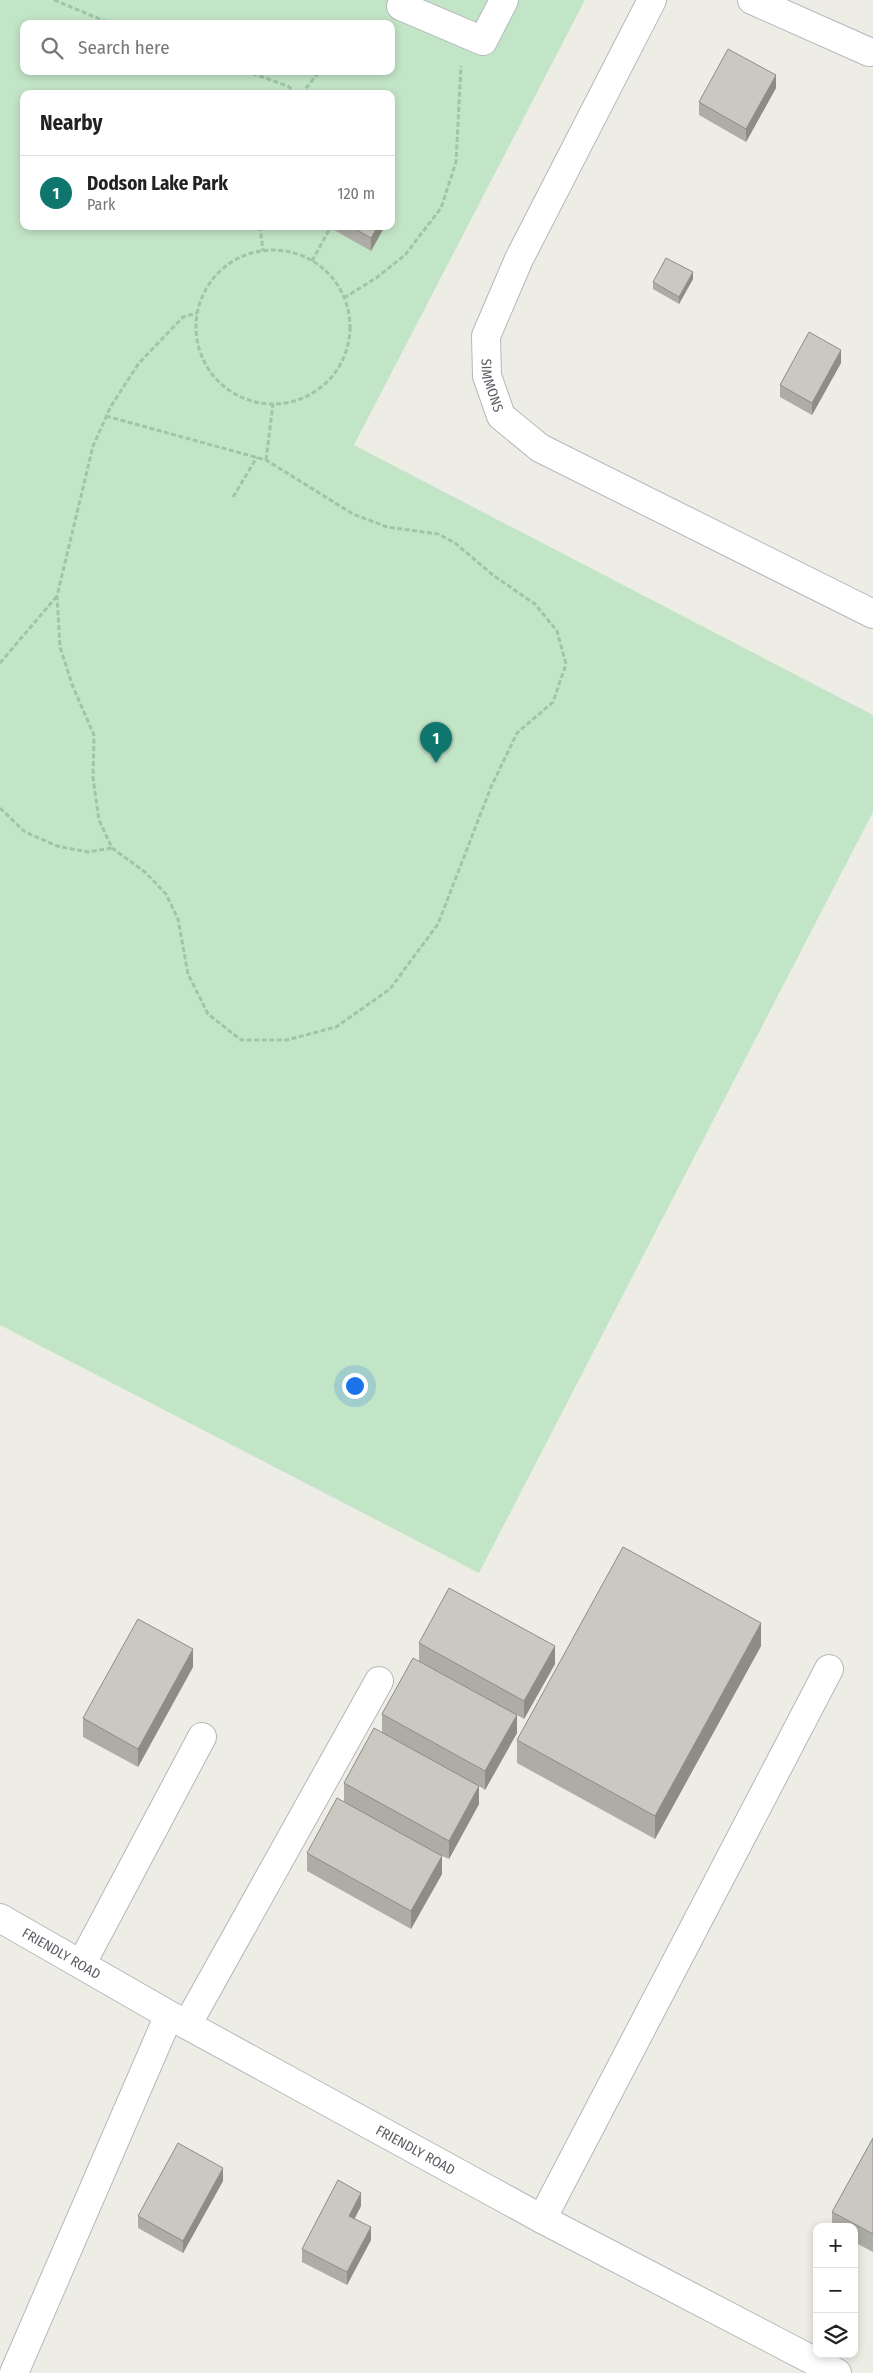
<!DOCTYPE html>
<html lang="en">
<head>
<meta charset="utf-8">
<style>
  body { margin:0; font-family:"Fira Sans Condensed",sans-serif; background:#f6f6f6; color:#222 }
  .controls { position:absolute; right:15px; bottom:15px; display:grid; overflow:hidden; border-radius:10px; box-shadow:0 2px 8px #0003 }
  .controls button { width:45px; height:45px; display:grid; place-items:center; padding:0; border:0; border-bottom:1px solid #e0e0e0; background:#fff; color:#222; font:25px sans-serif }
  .you { position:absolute; left:354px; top:1385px; width:18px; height:18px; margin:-12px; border:4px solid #fff; border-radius:50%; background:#1a73e8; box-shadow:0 0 0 8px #1a73e833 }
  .badge { display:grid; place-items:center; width:32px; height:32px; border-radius:50%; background:#0f766e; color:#fff; font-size:16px; font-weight:700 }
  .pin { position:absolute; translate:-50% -41px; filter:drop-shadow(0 1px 2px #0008) }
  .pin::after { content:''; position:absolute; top:26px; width:18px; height:15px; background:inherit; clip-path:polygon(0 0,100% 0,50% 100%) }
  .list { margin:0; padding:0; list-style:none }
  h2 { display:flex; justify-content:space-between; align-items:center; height:65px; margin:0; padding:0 20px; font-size:21px }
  h2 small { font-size:16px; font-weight:400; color:#767676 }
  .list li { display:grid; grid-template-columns:32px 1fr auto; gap:15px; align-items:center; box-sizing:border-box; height:75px; padding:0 20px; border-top:1px solid #e0e0e0 }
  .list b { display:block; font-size:19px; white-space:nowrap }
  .list p { margin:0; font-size:16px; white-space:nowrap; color:#767676 }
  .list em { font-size:16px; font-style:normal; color:#767676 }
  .icon { flex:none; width:28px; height:28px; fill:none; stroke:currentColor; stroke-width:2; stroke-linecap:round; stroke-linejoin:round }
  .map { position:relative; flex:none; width:873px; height:2373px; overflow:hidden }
  .search { position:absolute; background:#fff; box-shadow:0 2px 8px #0003; left:20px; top:20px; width:375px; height:55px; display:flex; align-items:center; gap:12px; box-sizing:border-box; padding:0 18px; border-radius:10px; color:#767676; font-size:19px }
  .panel { position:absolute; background:#fff; box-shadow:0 2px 8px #0003; left:20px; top:90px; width:375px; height:140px; border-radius:10px }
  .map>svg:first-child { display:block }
</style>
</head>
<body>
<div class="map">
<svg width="873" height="2373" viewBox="0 0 873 2373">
  <rect width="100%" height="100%" fill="#eeede5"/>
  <path fill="#c3e5c7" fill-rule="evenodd" d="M0,0H585L354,445L873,715V812L479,1573L0,1325ZM24,24H391V71H24ZM24,94H391V226H24Z"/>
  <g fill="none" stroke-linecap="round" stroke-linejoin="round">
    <defs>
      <g id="minor">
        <polyline points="404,0 401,6 483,41 504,0"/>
        <path id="s1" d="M652,0L519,259L486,336L487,376L501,416L540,448L873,614"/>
        <polyline points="752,0 869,52"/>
        <path id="s2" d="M0,1918L169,2015L542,2219L837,2373"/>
        <polyline points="82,1963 202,1737"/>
        <polyline points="187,2025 379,1681"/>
        <polyline points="542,2219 829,1669"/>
        <polyline points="14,2373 169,2015"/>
      </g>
    </defs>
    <use href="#minor" stroke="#b5b7bb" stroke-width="30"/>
    <g stroke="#9dc5ac" stroke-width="3" stroke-dasharray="5 2.5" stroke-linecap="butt">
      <polyline points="54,0 112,24"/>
      <polyline points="245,71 288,86 296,94"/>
      <polyline points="301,94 320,71"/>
      <polyline points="260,226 263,251"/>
      <circle cx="273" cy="327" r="77"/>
      <polyline points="312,261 330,228"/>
      <polyline points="344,298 376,278 405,255 441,208 456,162 461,66"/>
      <polyline points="106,416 266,460 353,514 387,527 438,534 455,543 494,576 535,604 557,631 566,664 553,702 517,733 491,787 438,924 390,989 336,1027 287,1040 241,1040 208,1014 188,974 178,919 166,894 145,872 112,848 99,820 93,778 94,735 73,687 60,647 57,596 93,446 111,406 139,363 183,317 197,313"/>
      <polyline points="266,460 273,404"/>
      <polyline points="233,497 257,457"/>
      <polyline points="0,663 57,596"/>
      <polyline points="0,808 25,832 57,846 88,852 112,848"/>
    </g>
    <use href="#minor" stroke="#fff" stroke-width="28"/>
  </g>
  <g fill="#aeaca6">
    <polygon points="776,88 746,142 699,115 699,102"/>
    <polygon points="327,226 385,226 371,251"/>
    <polygon points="693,279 679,304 653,289 653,282"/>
    <polygon points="841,363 812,415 780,397 780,385"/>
    <polygon points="419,1643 555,1664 524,1719 517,1715 517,1733 485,1790 479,1786 479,1804 449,1859 442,1856 442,1874 411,1929 307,1871 307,1853 344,1801 344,1783 382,1732 382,1714 419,1661"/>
    <polygon points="761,1646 655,1839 517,1763 517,1740"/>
    <polygon points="193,1667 138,1767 83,1737 83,1718"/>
    <polygon points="873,2138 873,2252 854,2242 854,2227 832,2227 832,2212"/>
    <polygon points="223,2181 183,2253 138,2228 138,2216"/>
    <polygon points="361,2206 355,2218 371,2240 347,2285 302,2262 302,2249"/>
  </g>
  <g fill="#8d8c87">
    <polygon points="776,75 776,88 746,142 746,129"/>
    <polygon points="395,196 395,208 391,215 391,202"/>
    <polygon points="378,226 385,226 371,251 371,238"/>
    <polygon points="693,272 693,279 679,304 679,297"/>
    <polygon points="841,350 841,363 812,415 812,403"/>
    <polygon points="761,1623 761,1646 655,1839 655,1816"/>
    <polygon points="555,1646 555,1664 524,1719 524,1701"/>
    <polygon points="193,1649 193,1667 138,1767 138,1749"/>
    <polygon points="517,1715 517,1733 485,1790 485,1771"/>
    <polygon points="479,1786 479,1804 449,1859 449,1841"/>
    <polygon points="442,1856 442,1874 411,1929 411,1911"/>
    <polygon points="223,2168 223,2181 183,2253 183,2241"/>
    <polygon points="361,2193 361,2206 349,2229 349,2216"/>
    <polygon points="371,2227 371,2240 347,2285 347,2272"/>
  </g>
  <g fill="#cac8c1" stroke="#8d8c87">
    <polygon points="728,49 776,75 746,129 699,102"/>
    <polygon points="391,194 395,196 391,202"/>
    <polygon points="350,226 378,226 371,238"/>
    <polygon points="666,258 693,272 679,297 653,282"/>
    <polygon points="809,332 841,350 812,403 780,385"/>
    <polygon points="623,1547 761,1623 655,1816 517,1740"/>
    <polygon points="449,1588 555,1646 524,1701 419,1643"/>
    <polygon points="138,1619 193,1649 138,1749 83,1718"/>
    <polygon points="413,1658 517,1715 485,1771 382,1714"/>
    <polygon points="374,1728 479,1786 449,1841 344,1783"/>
    <polygon points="337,1798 442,1856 411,1911 307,1853"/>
    <polygon points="873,2138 873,2234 832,2212"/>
    <polygon points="178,2143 223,2168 183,2241 138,2216"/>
    <polygon points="338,2180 361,2193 349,2216 371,2227 347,2272 302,2249"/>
  </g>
  <g text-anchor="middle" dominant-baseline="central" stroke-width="5" stroke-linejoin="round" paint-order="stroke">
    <g font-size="14" fill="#5d5f65" stroke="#fff">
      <text stroke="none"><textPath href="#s1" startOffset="425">SIMMONS</textPath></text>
      <text stroke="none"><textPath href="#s2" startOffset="71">FRIENDLY ROAD</textPath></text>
      <text stroke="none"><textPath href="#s2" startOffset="476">FRIENDLY ROAD</textPath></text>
    </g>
  </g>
</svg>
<div class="controls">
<button>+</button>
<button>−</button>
<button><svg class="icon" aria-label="layers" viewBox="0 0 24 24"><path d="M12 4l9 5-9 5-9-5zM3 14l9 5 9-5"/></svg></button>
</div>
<div class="you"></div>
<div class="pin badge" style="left:436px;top:763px">1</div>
<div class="search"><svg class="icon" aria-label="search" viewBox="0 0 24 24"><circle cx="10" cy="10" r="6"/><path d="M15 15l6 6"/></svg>Search here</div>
<section class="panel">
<h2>Nearby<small></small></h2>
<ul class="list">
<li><span class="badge">1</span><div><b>Dodson Lake Park</b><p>Park</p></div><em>120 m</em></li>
</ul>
</section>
</div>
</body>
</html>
